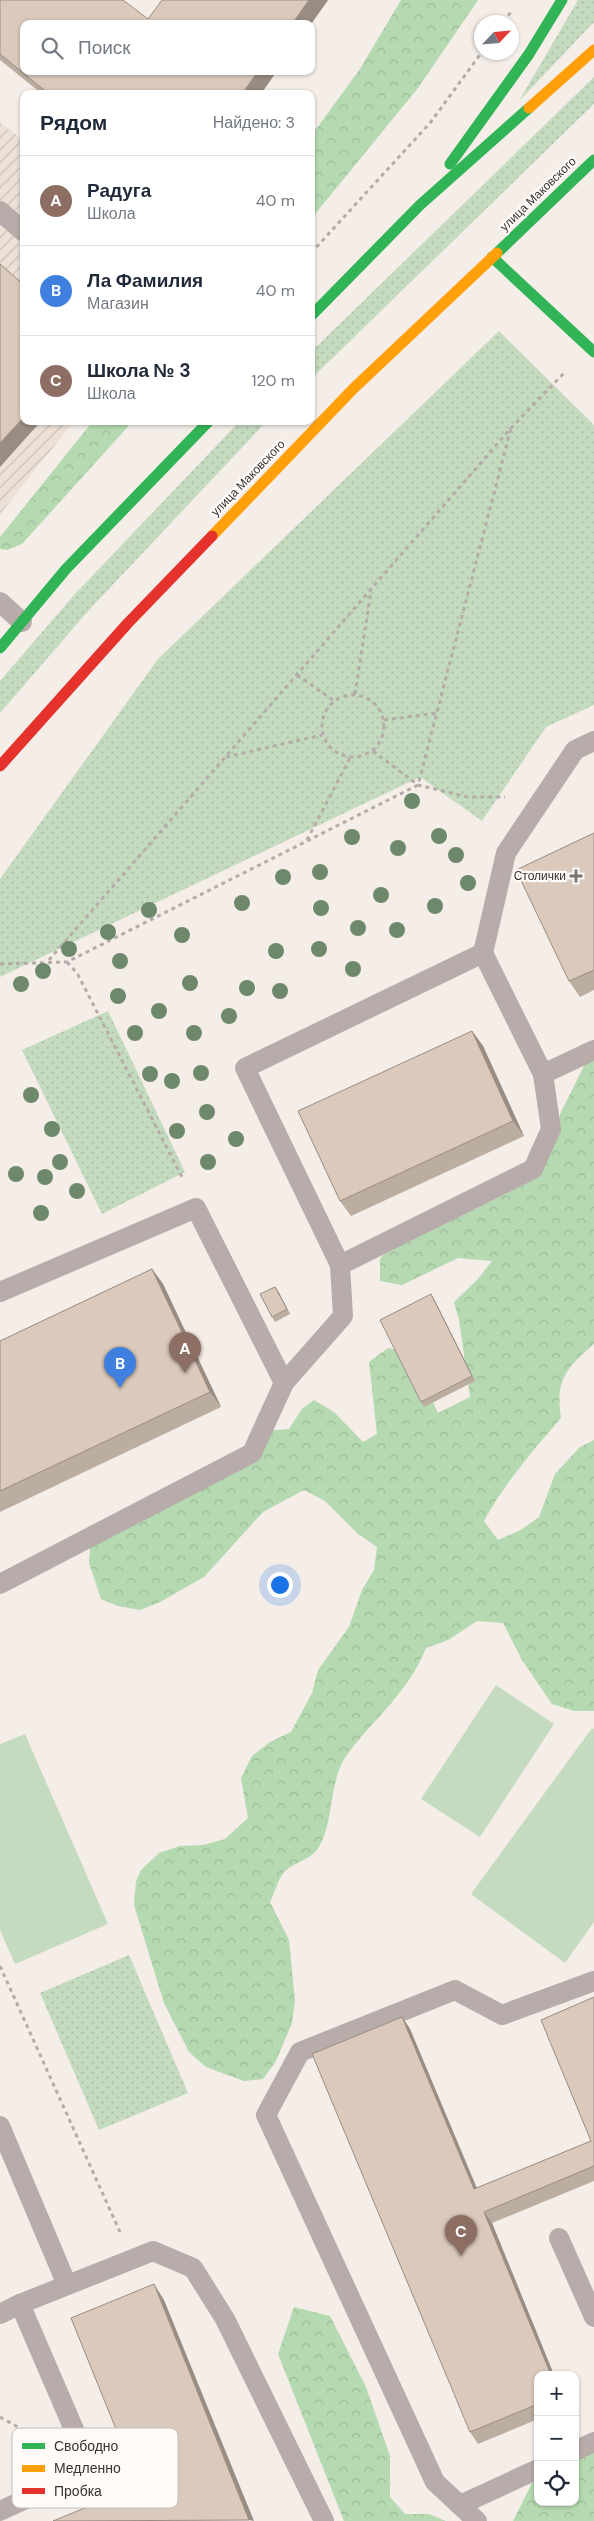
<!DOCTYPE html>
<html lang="ru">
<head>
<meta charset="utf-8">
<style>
  body { margin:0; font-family:"DM Sans",sans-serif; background:#f2f2f3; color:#1f2937 }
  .controls { position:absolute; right:15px; bottom:15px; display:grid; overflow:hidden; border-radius:10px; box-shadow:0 1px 4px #0004 }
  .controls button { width:45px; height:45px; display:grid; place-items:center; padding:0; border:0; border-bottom:1px solid #e0e1e3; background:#fff; color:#1f2937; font:25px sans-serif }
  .compass { position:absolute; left:474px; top:15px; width:45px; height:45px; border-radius:50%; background:#fff; box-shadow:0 1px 4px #0004; rotate:64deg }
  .you { position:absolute; left:279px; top:1584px; width:18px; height:18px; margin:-12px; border:4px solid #fff; border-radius:50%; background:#1a73e8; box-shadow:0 0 0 8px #1a73e833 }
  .badge { display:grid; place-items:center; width:32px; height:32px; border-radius:50%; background:#7a7470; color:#fff; font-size:16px; font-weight:700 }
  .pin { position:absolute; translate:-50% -41px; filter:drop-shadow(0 1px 2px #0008) }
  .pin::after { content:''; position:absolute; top:26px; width:18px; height:15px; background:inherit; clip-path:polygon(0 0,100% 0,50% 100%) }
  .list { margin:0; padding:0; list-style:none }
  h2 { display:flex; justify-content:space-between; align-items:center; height:65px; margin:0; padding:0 20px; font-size:21px }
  h2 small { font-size:16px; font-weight:400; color:#747a83 }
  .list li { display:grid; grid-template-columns:32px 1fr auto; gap:15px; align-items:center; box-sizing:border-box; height:90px; padding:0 20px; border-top:1px solid #e0e1e3 }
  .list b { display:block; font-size:19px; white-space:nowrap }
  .list p { margin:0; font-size:16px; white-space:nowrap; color:#747a83 }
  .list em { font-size:16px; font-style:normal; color:#747a83 }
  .icon { flex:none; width:28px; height:28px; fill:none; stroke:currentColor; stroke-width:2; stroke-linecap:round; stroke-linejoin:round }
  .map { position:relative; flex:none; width:594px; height:2521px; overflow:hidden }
  .search { position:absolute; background:#fff; box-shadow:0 1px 4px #0004; left:20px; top:20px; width:295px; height:55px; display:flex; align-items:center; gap:12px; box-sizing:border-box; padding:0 18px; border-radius:10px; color:#747a83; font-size:19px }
  .panel { position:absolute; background:#fff; box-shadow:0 1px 4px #0004; left:20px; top:90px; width:295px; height:335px; border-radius:10px }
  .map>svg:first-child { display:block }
</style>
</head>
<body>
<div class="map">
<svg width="594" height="2521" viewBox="0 0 594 2521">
  <defs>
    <pattern id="industrial-furrows" width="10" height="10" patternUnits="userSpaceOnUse" patternTransform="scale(1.25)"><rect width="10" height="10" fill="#ede0d6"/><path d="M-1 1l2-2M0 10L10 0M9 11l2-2" fill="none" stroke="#ccc1b8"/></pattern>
    <pattern id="green-dots" width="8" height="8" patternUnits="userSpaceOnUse" patternTransform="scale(1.25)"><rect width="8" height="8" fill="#c5dbbf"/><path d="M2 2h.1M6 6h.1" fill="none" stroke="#aabca4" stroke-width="1.8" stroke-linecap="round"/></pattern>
    <pattern id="forest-crowns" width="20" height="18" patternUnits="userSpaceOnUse" patternTransform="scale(1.25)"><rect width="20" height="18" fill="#b5d9b0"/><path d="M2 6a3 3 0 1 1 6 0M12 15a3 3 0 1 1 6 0" fill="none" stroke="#9cbb98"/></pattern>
  </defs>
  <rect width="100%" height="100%" fill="#f4ede8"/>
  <polygon fill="url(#industrial-furrows)" points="0,123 24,140 24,421 74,421 0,514"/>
  <g fill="url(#green-dots)">
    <polygon points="578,0 594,0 594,22 519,101"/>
    <polygon points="594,77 594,104 311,379 311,352"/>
    <polygon points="499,331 594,425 594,705 546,727 482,821 420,777 0,977 0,879 158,659"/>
    <polygon points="240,421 267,421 89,610 0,713 0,681 75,594"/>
    <polygon points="108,1011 185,1172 102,1214 22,1050"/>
    <polygon points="129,1955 188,2093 99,2130 40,1993"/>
  </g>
  <g fill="url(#forest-crowns)">
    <polygon points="401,0 478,0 418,88 311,219 311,136 360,69"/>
    <polygon points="93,421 133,421 22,544 7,550 0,549 0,537"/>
    <path d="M594,1046V1344C566,1368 555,1380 561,1418C533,1451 505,1482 484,1521L498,1540L521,1530L539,1517L555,1474L580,1447L594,1440V1437V1711H574L552,1704L522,1660L503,1623L477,1621L448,1640L426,1648C409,1691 376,1717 349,1752C327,1780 336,1821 317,1850C310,1859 294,1863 285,1871C278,1878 275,1893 270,1902L289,1940L295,2001L292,2023L276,2061L263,2079L244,2081L206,2067L189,2052L164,2003L134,1905L136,1881L141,1870L159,1853L180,1846L203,1845L225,1839L248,1818L241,1778L252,1756L270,1742L291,1732L312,1693L318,1670L349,1627L362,1590L374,1570L377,1547L357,1533L325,1501L304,1490L263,1512L204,1577L160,1602L140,1610L118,1606L101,1599L89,1563L91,1539L217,1471L266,1431L289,1429L302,1409L314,1400L334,1412L363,1442L377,1434L369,1362L388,1348L409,1352L438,1413L470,1397L459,1320L454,1302L478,1279L492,1261L458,1258L402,1285L380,1281V1259L408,1223L547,1160L561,1112Z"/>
    <polygon points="294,2307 330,2316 366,2387 390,2456 390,2497 405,2514 429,2514 446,2521 344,2521 278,2354"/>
    <polygon points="594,2444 594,2521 513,2521 532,2483 538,2479 538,2502 575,2502 575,2456"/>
  </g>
  <g fill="#c5dbbf">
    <polygon points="496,1685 554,1724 480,1837 421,1799"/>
    <polygon points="592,1728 594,1729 594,1922 565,1963 471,1894"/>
    <polygon points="25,1734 108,1924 15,1964 0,1930 0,1744"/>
  </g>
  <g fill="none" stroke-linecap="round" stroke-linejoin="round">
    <g stroke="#b5acaa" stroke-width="3" stroke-dasharray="4 4" stroke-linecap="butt">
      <polyline points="503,22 512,11"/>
      <polyline points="311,253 430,123 482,52"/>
      <polyline points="297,675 333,700"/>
      <polyline points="355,694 371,591"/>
      <circle cx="353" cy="726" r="31"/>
      <polyline points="384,720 437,713"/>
      <polyline points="373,751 418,785 468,797 505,797"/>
      <polyline points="226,757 322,735"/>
      <polyline points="307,840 350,758"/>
      <polyline points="49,960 511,428 564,373"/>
      <polyline points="67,962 77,973 183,1179"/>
      <polyline points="0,964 67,962 418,785 511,428"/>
      <polyline points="0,1966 120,2232"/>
      <polyline points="0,2417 45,2442"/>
    </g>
    <g stroke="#b8acab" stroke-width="20">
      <polyline points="0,211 24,232"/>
      <polyline points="0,602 22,622"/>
      <polyline points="483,953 506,853 575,750 594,741"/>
      <polyline points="340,1265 245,1068 483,953 543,1074"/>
      <polyline points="0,1292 196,1208 284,1383"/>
      <polyline points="0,1584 252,1453 284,1383 343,1316 340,1265 533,1169 551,1129 543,1074 594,1050"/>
      <polyline points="0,2126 67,2285"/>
      <polyline points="559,2238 594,2317"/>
      <polyline points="0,2314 20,2304"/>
      <polyline points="575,2451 594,2442"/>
      <polyline points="460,2505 538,2469"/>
      <polyline points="0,2511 91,2469 20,2304 153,2251 193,2268 225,2319 324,2521"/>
      <polyline points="477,2521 435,2482 266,2115 300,2052 455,1990 502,2015 594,1981"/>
    </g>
    <g stroke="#30b455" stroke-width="11">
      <polyline points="450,164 529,54 562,0"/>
      <polyline points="497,253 594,160"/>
      <polyline points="492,257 594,352"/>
      <polyline points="311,316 420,205 529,108"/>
      <polyline points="0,648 66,569 209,421"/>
    </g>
    <g stroke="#ff9f0a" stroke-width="11">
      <polyline points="529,108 594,50"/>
      <polyline points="212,536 353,389 497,253"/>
    </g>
    <polyline stroke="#e5322d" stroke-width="11" points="0,766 128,623 212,536"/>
  </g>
  <g fill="#6e886c">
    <circle cx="412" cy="801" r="8"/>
    <circle cx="439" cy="836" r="8"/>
    <circle cx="352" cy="837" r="8"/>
    <circle cx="398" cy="848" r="8"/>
    <circle cx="456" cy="855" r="8"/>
    <circle cx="320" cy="872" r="8"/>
    <circle cx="283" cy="877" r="8"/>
    <circle cx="468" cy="883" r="8"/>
    <circle cx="381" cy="895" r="8"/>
    <circle cx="242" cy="903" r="8"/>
    <circle cx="435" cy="906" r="8"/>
    <circle cx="321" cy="908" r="8"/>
    <circle cx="149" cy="910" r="8"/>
    <circle cx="358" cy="928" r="8"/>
    <circle cx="397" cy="930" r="8"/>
    <circle cx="108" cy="932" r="8"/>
    <circle cx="182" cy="935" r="8"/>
    <circle cx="69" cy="949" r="8"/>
    <circle cx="319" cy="949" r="8"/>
    <circle cx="276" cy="951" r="8"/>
    <circle cx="120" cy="961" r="8"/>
    <circle cx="353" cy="969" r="8"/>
    <circle cx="43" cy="971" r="8"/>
    <circle cx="190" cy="983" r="8"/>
    <circle cx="21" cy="984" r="8"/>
    <circle cx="247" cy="988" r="8"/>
    <circle cx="280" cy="991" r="8"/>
    <circle cx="118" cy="996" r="8"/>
    <circle cx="159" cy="1011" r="8"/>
    <circle cx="229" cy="1016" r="8"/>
    <circle cx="135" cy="1033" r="8"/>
    <circle cx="194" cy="1033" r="8"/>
    <circle cx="201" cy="1073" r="8"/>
    <circle cx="150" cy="1074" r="8"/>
    <circle cx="172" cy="1081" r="8"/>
    <circle cx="31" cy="1095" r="8"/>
    <circle cx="207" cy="1112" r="8"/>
    <circle cx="52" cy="1129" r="8"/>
    <circle cx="177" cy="1131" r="8"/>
    <circle cx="236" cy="1139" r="8"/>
    <circle cx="60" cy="1162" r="8"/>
    <circle cx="208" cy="1162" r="8"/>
    <circle cx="16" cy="1174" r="8"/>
    <circle cx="45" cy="1177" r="8"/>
    <circle cx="77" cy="1191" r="8"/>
    <circle cx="41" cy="1213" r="8"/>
  </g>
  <g fill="#bcada1">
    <polygon points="0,0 148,19 328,0 311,24 24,24 261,94 42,94 0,60"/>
    <polygon points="594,833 594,990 580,997 569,981"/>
    <polygon points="472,1031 483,1046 524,1136 351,1216 340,1201"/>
    <polygon points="152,1269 163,1284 221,1407 0,1512 0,1341"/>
    <polygon points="278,1291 290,1314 275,1322 272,1317"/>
    <polygon points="434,1299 475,1381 424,1407 421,1402"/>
    <polygon points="594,1997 594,2181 492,2223 554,2375 538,2375 538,2419 478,2444 470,2432 402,2017 410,2029 477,2188 591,2141"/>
  </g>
  <g fill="#998d83">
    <polygon points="309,0 328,0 311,24 292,24"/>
    <polygon points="258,71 277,71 261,94 242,94"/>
    <polygon points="24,417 24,421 41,421 0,467 0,443"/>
    <polygon points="472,1031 483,1046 524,1136 513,1121"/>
    <polygon points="152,1269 163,1284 221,1407 210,1392"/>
    <polygon points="275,1287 278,1291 290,1314 287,1309"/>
    <polygon points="431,1294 434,1299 475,1381 472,1376"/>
    <polygon points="402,2017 410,2029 482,2201 474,2189"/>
    <polygon points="484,2212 492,2223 554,2375 551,2375"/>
    <polygon points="154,2284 164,2300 254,2521 249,2520"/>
  </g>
  <g fill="#dbc9bb" stroke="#998d83">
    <polygon points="0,0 123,0 148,19 162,0 309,0 292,24 24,24 24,71 258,71 242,94 49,94 0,54"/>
    <polygon points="0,264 24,285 24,417 0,443"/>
    <polygon points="594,833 594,970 569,981 516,870"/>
    <polygon points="472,1031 513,1121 340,1201 298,1111"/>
    <polygon points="152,1269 210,1392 0,1491 0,1341"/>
    <polygon points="275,1287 287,1309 272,1317 260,1294"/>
    <polygon points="431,1294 472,1376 421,1402 380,1320"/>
    <polygon points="594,1997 594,2166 484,2212 551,2375 538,2375 538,2404 470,2432 312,2054 402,2017 474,2189 591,2141 541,2020"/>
    <polygon points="154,2284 249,2520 53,2521 139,2486 71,2318"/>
  </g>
  <path fill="#7a7470" stroke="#fefbf9" stroke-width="2" d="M573.5 868.5h5v5h5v5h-5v5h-5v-5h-5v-5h5z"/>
  <g text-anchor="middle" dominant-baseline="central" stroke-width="4.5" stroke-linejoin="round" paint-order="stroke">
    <g font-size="12" fill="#383330" stroke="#fefbf9">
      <text transform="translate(538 194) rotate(-44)">улица Маковского</text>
      <text transform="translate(248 478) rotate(-46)">улица Маковского</text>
    </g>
    <g font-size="12" fill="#383330" stroke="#fefbf9" text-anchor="end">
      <text x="566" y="876">Столички</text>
    </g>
  </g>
  <rect x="12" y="2428" width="166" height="80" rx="8" fill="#fefbf9" stroke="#c3bfbd" stroke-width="1"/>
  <rect x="22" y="2443" width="23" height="6" fill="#30b455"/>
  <rect x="22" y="2465" width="23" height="7" fill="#ff9f0a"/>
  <rect x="22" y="2488" width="23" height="6" fill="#e5322d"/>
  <g font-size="14" fill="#383330">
    <text x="54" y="2451">Свободно</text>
    <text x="54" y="2473">Медленно</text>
    <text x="54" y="2496">Пробка</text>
  </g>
</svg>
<div class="controls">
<button>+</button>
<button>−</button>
<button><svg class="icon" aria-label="locate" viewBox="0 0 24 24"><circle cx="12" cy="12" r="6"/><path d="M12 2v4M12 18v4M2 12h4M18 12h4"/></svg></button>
</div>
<svg class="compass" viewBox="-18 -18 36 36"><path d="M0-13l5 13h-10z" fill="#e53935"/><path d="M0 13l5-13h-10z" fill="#747a83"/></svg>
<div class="you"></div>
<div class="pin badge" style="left:185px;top:1373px;background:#8d6e63">A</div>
<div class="pin badge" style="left:120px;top:1388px;background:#3f7fe0">B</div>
<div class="pin badge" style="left:461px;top:2256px;background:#8d6e63">C</div>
<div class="search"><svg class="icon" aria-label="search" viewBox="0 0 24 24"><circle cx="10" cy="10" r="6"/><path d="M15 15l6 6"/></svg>Поиск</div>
<section class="panel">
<h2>Рядом<small>Найдено: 3</small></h2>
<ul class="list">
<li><span class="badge" style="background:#8d6e63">A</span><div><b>Радуга</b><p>Школа</p></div><em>40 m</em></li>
<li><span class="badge" style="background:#3f7fe0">B</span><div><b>Ла Фамилия</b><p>Магазин</p></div><em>40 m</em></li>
<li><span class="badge" style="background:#8d6e63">C</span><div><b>Школа № 3</b><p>Школа</p></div><em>120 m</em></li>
</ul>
</section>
</div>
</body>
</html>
